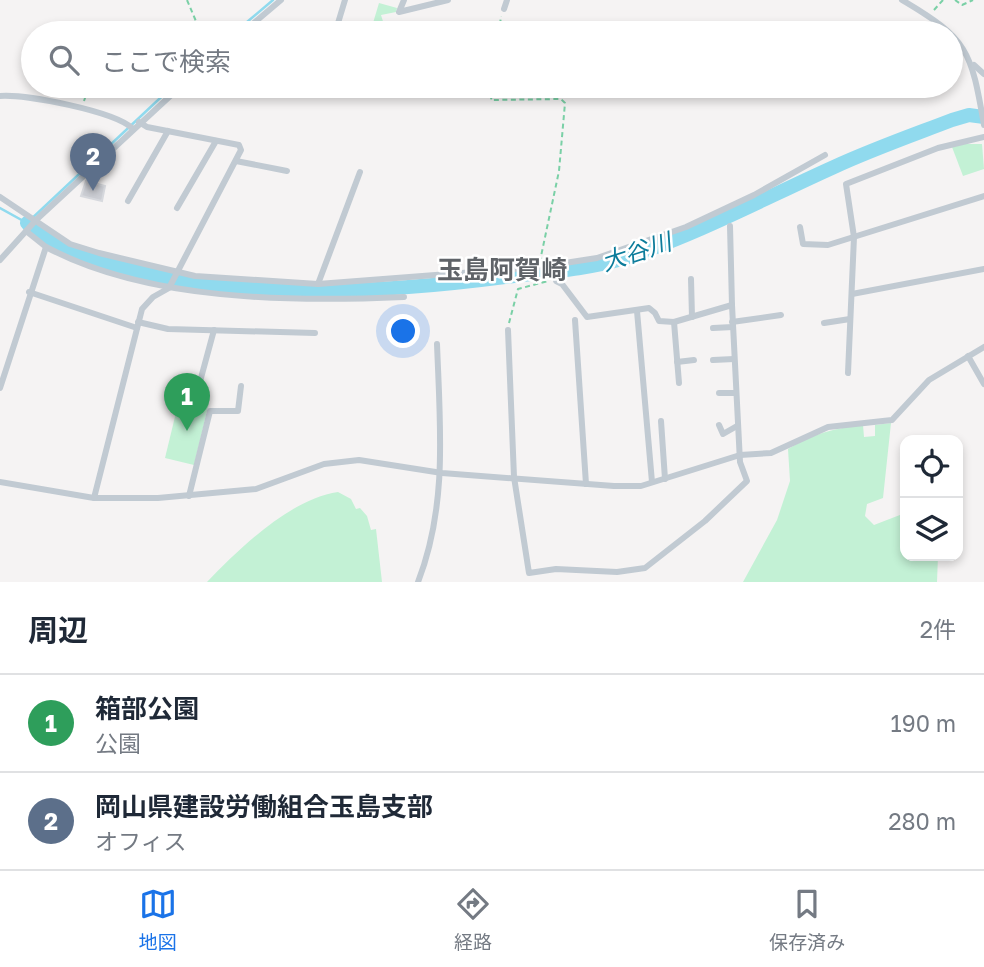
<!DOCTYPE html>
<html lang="ja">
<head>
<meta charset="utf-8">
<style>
  body { margin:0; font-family:"Golos Text","Noto Sans JP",sans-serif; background:#f6f6f7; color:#1f2937 }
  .controls { position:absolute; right:21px; bottom:21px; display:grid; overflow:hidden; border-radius:14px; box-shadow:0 4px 10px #0003 }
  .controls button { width:63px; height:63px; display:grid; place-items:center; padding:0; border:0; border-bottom:2px solid #e0e1e3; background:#fff; color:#1f2937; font:35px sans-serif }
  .you { position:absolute; left:404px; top:332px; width:24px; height:24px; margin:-18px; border:5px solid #fff; border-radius:50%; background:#1a73e8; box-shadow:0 0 0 10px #1a73e833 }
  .badge { display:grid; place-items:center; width:46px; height:46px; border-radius:50%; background:#1a73e8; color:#fff; font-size:23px; font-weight:700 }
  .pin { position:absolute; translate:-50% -58px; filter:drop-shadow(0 2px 4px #0008) }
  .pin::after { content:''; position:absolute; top:37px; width:24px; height:21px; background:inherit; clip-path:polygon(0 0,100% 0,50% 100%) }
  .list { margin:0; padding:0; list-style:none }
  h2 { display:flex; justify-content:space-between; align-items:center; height:91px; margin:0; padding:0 28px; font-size:30px }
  h2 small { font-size:23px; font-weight:400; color:#747a83 }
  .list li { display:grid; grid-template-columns:46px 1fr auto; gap:21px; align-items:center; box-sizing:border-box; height:98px; padding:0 28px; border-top:2px solid #e0e1e3 }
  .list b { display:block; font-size:26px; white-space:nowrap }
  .list p { margin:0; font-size:23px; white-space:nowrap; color:#747a83 }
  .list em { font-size:23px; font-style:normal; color:#747a83 }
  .icon { flex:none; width:38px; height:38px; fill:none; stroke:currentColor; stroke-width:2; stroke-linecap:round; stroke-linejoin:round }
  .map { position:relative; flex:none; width:984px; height:582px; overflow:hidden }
  .search { position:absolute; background:#fff; box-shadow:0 4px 10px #0003; left:21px; right:21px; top:21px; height:77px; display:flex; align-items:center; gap:18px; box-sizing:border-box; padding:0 24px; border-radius:38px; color:#747a83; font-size:26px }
  .sheet { height:287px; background:#fff }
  nav { display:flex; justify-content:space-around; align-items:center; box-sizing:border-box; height:98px; border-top:2px solid #e0e1e3; background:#fff; font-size:19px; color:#747a83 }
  nav a { display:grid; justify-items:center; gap:4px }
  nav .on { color:#1a73e8 }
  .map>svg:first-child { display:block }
</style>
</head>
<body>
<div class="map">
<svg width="984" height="582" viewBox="0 0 984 582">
  <rect width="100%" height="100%" fill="#f5f3f3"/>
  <g fill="#c3f1d5">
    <polygon points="379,3 397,8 396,12 381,15 386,31 370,33"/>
    <polygon points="963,144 982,144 984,169 963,176 952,147"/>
    <polygon points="180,396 209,403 194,465 165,458"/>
    <path d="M891,423L883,498L867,504L865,516L874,525L905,513V556H938L937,582H743L777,520L790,481L788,449C813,434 834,428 863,425L864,437L875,436V425Z"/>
    <path d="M338,492L351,499L356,509L360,508L367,516L371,530L376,529L382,582H207C240,548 290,499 338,492Z"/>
  </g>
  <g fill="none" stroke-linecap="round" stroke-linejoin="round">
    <g stroke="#90daee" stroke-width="2.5">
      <polyline points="234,33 273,0"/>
      <polyline points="0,208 27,223 173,86"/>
    </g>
    <path stroke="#90daee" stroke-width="14" d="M27,223C42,235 57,246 75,254C93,262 113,265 132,270C253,300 382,293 505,277C546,272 585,270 625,258C698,234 765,198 834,167C873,149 913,135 952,120L969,115L984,117"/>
  </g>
  <polygon fill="#cdcfd5" stroke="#d7d9de" stroke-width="2" points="86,181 105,186 102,201 81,196"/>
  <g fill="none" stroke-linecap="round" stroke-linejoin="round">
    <g stroke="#7ad0a6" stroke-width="2" stroke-dasharray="5 3.5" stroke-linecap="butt">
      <polyline points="187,0 201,33"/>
      <polyline points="955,0 962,5 973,0"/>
      <polyline points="934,10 943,0"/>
      <polyline points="499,33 501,16"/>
      <polyline points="493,86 491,100 561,99 565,103 559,171 540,261"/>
      <polyline points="84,101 89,86"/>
      <polyline points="535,283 538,273"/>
      <polyline points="509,323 518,289 548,281"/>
    </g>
    <g stroke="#c1cad2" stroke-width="6">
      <polyline points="404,0 399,12 448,0"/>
      <path d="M902,0C968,39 971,50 984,125"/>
      <polyline points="504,9 507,0"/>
      <polyline points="242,33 281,0"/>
      <polyline points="335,33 345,0"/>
      <polyline points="974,65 984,74"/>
      <path d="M0,96C26,94 113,111 132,128"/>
      <polyline points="236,161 287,171"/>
      <polyline points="0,197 70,244 99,253 195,276 318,284 539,267 597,258 686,227 754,195 825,155"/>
      <polyline points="128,201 168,131"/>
      <polyline points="177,208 216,141"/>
      <polyline points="730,226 732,305"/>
      <polyline points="800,227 803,244 828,245 984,196"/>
      <path d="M46,247C147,301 291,302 404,297"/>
      <polyline points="0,260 36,220 181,86"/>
      <polyline points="691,279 692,317"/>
      <polyline points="318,284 360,172"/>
      <polyline points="29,292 137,328"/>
      <polyline points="852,294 984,269"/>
      <polyline points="637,311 652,482"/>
      <polyline points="575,320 586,484"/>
      <polyline points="138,322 168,329 315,333"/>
      <polyline points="674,322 679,383"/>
      <polyline points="732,322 781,315"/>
      <polyline points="824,323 850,319"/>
      <polyline points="713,328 733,327"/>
      <polyline points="508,330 514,477 529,573 556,569 617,572 645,568 705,521 747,481 740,462 732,305 674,322 659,321 655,313 649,308 587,317 562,284 556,281 554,265"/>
      <polyline points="968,356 984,384"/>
      <polyline points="713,360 734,359"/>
      <polyline points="677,362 694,360"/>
      <polyline points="848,373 854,237 846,184 938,148 984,137"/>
      <polyline points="0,388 46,247 26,231"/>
      <polyline points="719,393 736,393"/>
      <polyline points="195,400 214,330"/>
      <polyline points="661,421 665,479"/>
      <polyline points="719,425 723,434 737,426"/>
      <polyline points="0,482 94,498 158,498 256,489 324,464 359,460 442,473 614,486 641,486 740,455 771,453 828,427 892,420 929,380 984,347"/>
      <polyline points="189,496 210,411 238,411 241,386"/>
      <polyline points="94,498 142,309 153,297 169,288 241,150 239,145 147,127 139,122"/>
      <path d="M418,582C448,505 440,425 437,344"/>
    </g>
  </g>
  <g text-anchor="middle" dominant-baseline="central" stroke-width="5" stroke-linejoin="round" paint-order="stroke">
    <g font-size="24" font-style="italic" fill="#0c7c9b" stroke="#fff">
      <text transform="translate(636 251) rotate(-18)">大谷川</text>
    </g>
    <g font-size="26" font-weight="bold" fill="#5f6368" stroke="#fff">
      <text x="502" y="269">玉島阿賀崎</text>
    </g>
  </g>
</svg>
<div class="controls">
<button><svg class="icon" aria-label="locate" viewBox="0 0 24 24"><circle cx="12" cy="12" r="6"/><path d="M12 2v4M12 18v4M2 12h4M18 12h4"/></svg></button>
<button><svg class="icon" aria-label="layers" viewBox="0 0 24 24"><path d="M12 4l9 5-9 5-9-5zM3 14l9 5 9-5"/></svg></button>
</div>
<div class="you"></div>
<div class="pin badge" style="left:187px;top:431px;background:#2e9e5b">1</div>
<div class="pin badge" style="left:93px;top:191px;background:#5c6f8a">2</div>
<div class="search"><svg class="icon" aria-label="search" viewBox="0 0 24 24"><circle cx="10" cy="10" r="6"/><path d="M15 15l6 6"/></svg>ここで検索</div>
</div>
<section class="sheet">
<h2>周辺<small>2件</small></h2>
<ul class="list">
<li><span class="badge" style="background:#2e9e5b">1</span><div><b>箱部公園</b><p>公園</p></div><em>190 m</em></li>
<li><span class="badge" style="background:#5c6f8a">2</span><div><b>岡山県建設労働組合玉島支部</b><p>オフィス</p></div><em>280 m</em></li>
</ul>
</section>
<nav>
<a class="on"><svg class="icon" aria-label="map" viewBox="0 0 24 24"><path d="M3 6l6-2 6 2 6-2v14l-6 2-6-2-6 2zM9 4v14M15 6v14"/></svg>地図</a>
<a><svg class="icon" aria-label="directions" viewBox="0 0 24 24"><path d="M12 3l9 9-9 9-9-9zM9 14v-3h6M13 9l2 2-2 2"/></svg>経路</a>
<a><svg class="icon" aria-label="saved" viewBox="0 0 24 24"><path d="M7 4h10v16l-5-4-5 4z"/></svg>保存済み</a>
</nav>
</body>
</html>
